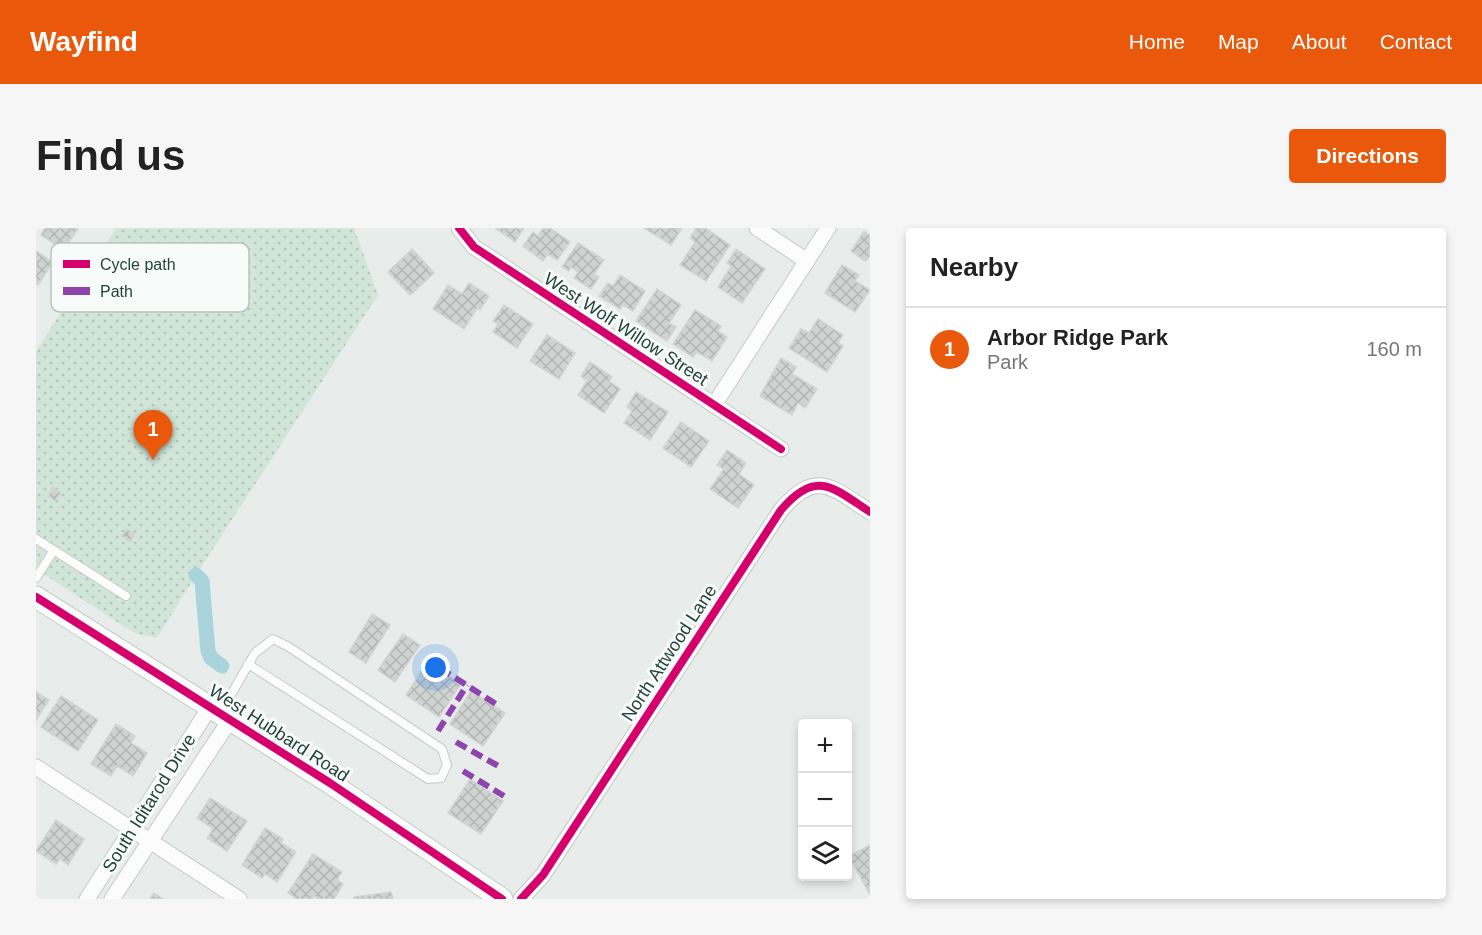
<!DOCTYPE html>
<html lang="en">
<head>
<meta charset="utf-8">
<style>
  body { margin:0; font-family:Arial,sans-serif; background:#f6f6f6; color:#222 }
  .controls { position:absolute; right:18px; bottom:18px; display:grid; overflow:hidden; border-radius:6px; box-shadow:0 3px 9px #0003 }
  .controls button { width:54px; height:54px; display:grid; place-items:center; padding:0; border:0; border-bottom:2px solid #e0e0e0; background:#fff; color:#222; font:30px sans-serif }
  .you { position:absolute; left:400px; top:440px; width:21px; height:21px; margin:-15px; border:4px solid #fff; border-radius:50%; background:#1a73e8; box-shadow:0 0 0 9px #1a73e833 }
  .badge { display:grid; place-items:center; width:39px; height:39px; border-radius:50%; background:#ea580c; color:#fff; font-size:20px; font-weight:700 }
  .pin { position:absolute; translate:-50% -50px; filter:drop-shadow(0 2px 3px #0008) }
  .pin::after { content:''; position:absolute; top:32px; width:21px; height:18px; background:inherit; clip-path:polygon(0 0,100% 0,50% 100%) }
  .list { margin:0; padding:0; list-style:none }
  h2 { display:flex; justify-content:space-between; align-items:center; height:78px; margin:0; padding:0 24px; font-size:26px }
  h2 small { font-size:20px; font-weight:400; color:#767676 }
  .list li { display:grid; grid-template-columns:39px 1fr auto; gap:18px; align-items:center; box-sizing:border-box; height:84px; padding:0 24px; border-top:2px solid #e0e0e0 }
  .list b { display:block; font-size:22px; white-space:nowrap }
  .list p { margin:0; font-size:20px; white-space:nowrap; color:#767676 }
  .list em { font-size:20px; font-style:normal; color:#767676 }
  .icon { flex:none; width:33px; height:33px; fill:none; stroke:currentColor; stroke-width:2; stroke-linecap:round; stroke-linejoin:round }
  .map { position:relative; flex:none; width:834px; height:671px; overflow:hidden; border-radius:6px }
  header { display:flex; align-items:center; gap:36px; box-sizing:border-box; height:84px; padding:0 30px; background:#ea580c; color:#fff }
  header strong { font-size:28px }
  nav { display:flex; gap:33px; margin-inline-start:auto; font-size:21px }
  .intro { display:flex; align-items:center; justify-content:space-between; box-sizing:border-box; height:144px; padding:0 36px }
  h1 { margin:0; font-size:42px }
  .button { padding:15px 27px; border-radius:6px; background:#ea580c; color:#fff; font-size:21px; font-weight:700 }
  main { display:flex; gap:36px; padding:0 36px }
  aside { flex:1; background:#fff; border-radius:6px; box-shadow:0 3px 9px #0003 }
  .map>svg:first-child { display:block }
</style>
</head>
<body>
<header>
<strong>Wayfind</strong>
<nav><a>Home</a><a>Map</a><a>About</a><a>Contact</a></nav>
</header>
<div class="intro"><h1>Find us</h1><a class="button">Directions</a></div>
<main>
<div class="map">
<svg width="834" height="671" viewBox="0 0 834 671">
  <defs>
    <pattern id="grass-dots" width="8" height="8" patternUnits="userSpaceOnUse" patternTransform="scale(1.5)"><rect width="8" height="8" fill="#d1e6d8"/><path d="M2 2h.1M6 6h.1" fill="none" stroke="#b3c6ba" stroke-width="1.8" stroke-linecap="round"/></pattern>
    <pattern id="building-cross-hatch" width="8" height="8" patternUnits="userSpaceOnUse" patternTransform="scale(1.5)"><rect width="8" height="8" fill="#cfd4d2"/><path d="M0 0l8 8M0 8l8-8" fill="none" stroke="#b2b7b5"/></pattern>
  </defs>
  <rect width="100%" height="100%" fill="#e8edeb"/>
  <polygon fill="url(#grass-dots)" points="80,0 318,0 342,67 160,347 121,410 98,405 0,341 0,123"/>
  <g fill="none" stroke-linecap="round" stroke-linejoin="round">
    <polyline stroke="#a9d4db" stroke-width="15" points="160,347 166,353 172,423 175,430 186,438"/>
  </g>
  <g fill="url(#building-cross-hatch)" stroke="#d1d6d4" stroke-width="1.5">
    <polygon points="9,0 42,0 28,22 5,7"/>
    <polygon points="459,0 488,0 479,14"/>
    <polygon points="507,0 514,0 534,14 521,32 512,26 507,33 487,18 497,4 502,8"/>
    <polygon points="608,0 646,0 635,17"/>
    <polygon points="660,0 669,0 694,17 670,53 644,37 659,14 654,10"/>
    <polygon points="828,3 834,8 834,28 829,33 815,23"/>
    <polygon points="542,15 568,32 558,46 563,49 555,61 538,50 542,44 535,39 533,43 526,39"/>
    <polygon points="376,21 398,45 374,67 352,44"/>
    <polygon points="700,21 729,41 706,75 682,59 695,38 691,35"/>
    <polygon points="0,23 17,34 2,57 0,55"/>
    <polygon points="806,37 823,47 819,53 834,62 819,84 789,65"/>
    <polygon points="584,47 609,63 597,83 587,77 584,81 563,68 572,55 577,58"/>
    <polygon points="433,55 453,68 444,82 441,80 428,101 397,81 412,57 426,66"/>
    <polygon points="621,61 645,77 633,95 640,99 631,113 600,93"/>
    <polygon points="468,77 497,96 481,120 457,104 462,96 457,93"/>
    <polygon points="659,82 685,98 682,103 691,109 676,133 661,124 657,129 637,116"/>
    <polygon points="782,91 807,107 802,115 807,118 791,144 753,120 765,101 773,105"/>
    <polygon points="511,107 539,125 523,151 494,133"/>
    <polygon points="745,130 760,139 756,146 781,161 769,180 762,175 756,187 724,168"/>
    <polygon points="554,134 576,149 573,153 584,161 568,185 542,167 551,153 545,148"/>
    <polygon points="600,164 632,184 614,212 588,195 596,183 591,179"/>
    <polygon points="645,194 673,213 655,239 627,220"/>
    <polygon points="691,222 710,235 703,246 718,257 702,280 674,261 688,241 681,237"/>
    <polygon points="17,259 25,265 19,273 12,268"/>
    <polygon points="91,301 99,306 94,314 86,308"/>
    <polygon points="336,386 354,397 330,435 313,424"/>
    <polygon points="367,406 384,417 359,454 342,442"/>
    <polygon points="391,434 425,456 403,489 370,467"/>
    <polygon points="435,463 469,485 447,518 414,496"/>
    <polygon points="0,464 13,472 0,492"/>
    <polygon points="25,468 62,492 42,523 5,499"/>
    <polygon points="80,496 99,508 95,515 111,525 97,548 81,538 75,548 55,536"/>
    <polygon points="434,551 467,573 445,606 412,585"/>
    <polygon points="174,570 211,593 191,623 171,610 177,601 161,590"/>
    <polygon points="20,592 48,611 32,637 24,631 20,636 0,623"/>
    <polygon points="229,600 247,611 245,615 260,624 241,654 229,646 226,650 206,637"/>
    <polygon points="834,617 834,667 813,628"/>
    <polygon points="277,626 306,644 301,652 307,656 298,671 283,671 278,668 276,671 261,671 252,665"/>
    <polygon points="355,664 357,671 319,671 318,669"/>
    <polygon points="118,665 127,671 114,671"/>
  </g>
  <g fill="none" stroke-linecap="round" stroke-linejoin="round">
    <defs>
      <g id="lane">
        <polyline points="0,311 90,368"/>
        <polyline points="0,350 18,322"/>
        <polyline points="185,484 219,425 237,411 253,419 406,521 411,537 405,550 392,551 212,436"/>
      </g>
      <g id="street">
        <polyline points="423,0 438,19 745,221"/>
        <polyline points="721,0 771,33"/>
        <polyline points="678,177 792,0"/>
        <polyline points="0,539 203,671"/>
        <polyline points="51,671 174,479"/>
        <polyline points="76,671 194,492"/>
        <path d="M485,671L507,647L745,282C780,241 796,259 834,284"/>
      </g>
      <polyline id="secondary" points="0,369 294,555 466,671"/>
    </defs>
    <use href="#lane" stroke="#c5cac8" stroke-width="10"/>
    <use href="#street" stroke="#c5cac8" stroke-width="17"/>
    <use href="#secondary" stroke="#c3cbc8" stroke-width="23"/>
    <use href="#lane" stroke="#fcfcfc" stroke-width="8"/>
    <use href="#street" stroke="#fcfcfc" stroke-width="15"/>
    <use href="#secondary" stroke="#fcfcfc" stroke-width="21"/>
    <g stroke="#8e44ad" stroke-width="6" stroke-dasharray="12 6" stroke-linecap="butt">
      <polyline points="404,440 463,478"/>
      <polyline points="402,503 431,457"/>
      <polyline points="420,514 464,539"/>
      <polyline points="427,543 468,568"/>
    </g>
    <defs>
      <g id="cycleway">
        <polyline points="423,0 438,19 745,221"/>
        <polyline points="0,369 294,555 466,671"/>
        <path d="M485,671L507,647L745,282C780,241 796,259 834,284"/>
      </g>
    </defs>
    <use href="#cycleway" stroke="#f7fbf9" stroke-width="11"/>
    <use href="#cycleway" stroke="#d6006c" stroke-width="8"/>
  </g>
  <g text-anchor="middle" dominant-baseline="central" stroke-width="6" stroke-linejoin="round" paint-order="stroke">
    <g font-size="18" fill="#24423a" stroke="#f7fbf9">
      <text transform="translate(590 101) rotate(33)">West Wolf Willow Street</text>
      <text transform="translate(633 425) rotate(-57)">North Attwood Lane</text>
      <text transform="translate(243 505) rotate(33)">West Hubbard Road</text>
      <text transform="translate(113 575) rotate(-58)">South Iditarod Drive</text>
    </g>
  </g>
  <rect x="15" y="15" width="198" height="69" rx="9" fill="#f7fbf9" stroke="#b8c4c0" stroke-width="1.5"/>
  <rect x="27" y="32" width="27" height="8" fill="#d6006c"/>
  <rect x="27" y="59" width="27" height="8" fill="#8e44ad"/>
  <g font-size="16" fill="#24423a">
    <text x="64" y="42">Cycle path</text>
    <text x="64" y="69">Path</text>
  </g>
</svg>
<div class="controls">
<button>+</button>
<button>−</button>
<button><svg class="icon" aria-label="layers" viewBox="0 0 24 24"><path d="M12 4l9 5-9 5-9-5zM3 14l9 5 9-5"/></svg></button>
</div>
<div class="you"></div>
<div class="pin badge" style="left:117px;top:232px">1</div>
</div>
<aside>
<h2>Nearby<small></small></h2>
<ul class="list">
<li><span class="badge">1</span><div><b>Arbor Ridge Park</b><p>Park</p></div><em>160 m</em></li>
</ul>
</aside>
</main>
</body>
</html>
